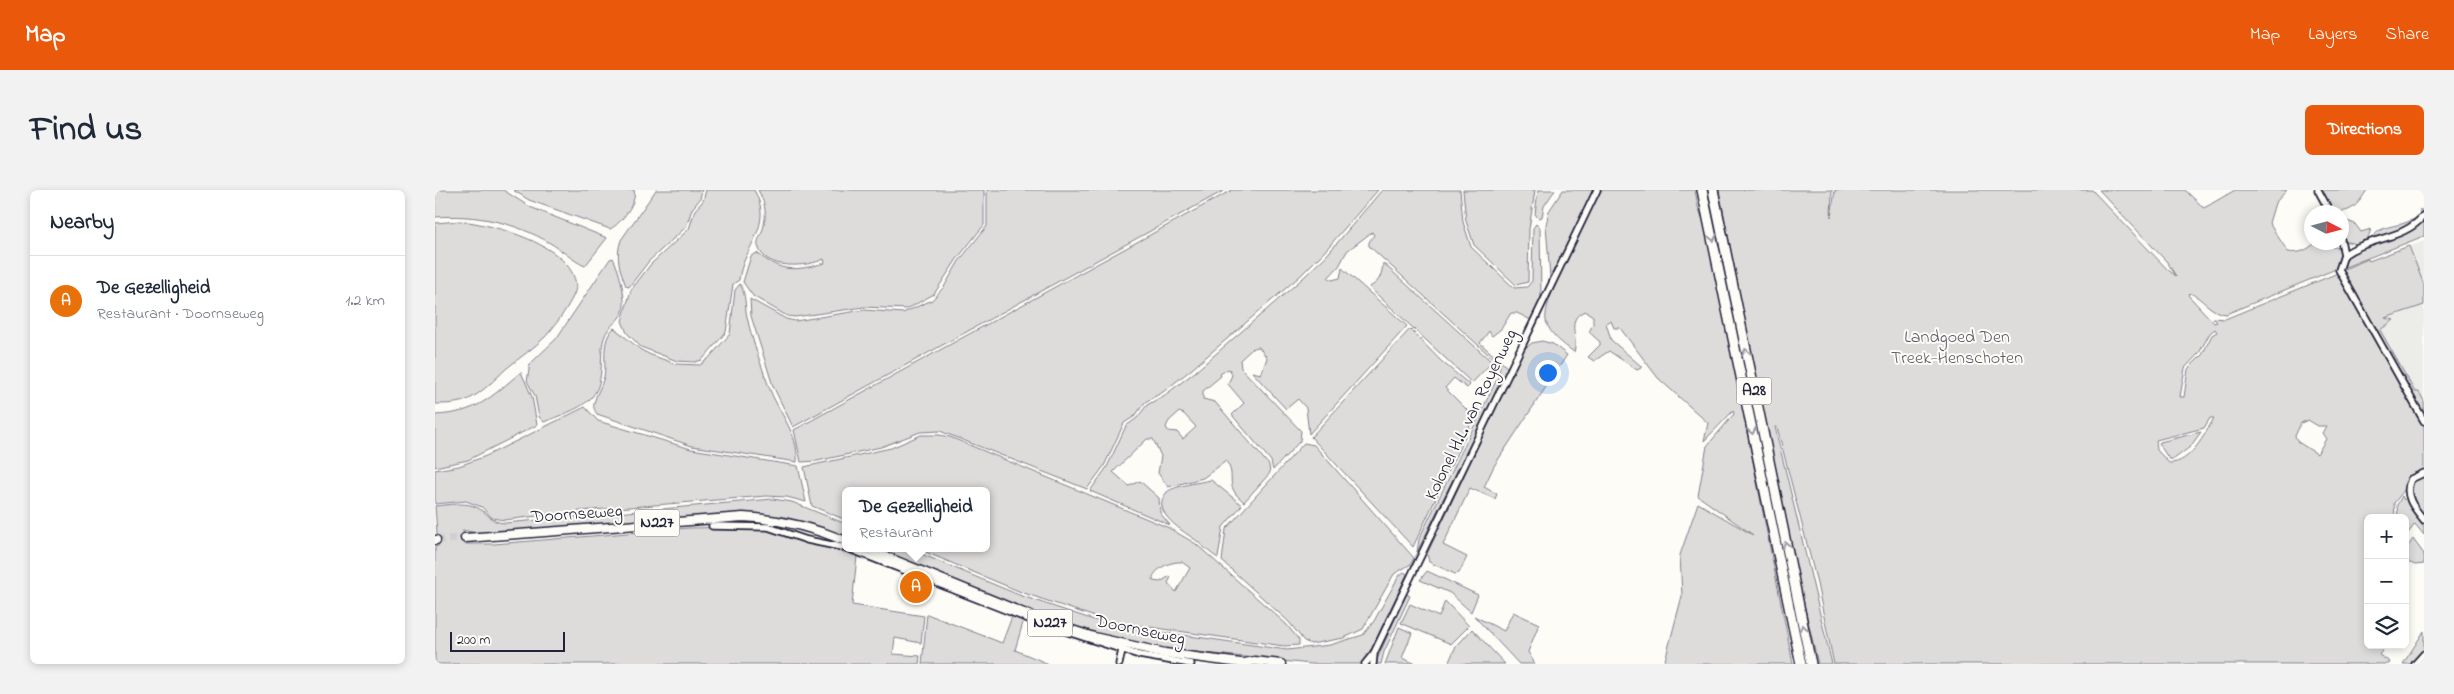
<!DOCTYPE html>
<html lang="en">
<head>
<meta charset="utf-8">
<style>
  body { margin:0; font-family:"Indie Flower",sans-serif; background:#f2f2f3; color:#1f2937 }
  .controls { position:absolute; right:15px; bottom:15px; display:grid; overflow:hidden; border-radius:8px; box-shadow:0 2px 8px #0003 }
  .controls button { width:45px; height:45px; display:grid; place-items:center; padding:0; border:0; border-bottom:1px solid #e0e1e3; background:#fff; color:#1f2937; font:25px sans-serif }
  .compass { position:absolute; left:1869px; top:15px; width:45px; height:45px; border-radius:50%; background:#fff; box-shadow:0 2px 8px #0003; rotate:96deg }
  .scale { position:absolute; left:15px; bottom:12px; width:115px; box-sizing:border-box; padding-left:5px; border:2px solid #22223b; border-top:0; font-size:14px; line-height:18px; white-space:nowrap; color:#22223b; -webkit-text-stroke:4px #fdfcf7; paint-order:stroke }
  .you { position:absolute; left:1112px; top:182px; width:18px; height:18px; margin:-12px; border:4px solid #fff; border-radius:50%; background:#1a73e8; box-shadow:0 0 0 8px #1a73e833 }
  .badge { display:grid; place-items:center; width:32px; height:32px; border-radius:50%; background:#ea580c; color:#fff; font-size:16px; font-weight:700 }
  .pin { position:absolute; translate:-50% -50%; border:2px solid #fff; box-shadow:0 1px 5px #0006 }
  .popup { position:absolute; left:407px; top:297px; width:148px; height:65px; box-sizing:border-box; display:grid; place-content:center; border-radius:8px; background:#fff; filter:drop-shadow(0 1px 4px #0005); font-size:16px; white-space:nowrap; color:#747a83 }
  .popup b { font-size:19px; color:#1f2937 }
  .popup::after { content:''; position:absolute; left:50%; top:100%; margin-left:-10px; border:10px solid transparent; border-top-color:#fff }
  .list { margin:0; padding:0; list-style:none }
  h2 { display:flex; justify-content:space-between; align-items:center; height:65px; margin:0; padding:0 20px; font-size:21px }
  h2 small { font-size:16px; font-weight:400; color:#747a83 }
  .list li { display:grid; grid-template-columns:32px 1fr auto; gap:15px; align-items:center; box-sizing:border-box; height:90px; padding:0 20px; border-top:1px solid #e0e1e3 }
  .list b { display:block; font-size:19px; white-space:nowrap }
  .list p { margin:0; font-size:16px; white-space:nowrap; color:#747a83 }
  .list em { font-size:16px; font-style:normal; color:#747a83 }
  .icon { flex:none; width:28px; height:28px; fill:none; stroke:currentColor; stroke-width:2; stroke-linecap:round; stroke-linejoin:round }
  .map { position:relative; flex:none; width:1989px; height:474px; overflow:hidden; border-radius:8px }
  header { display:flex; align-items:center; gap:30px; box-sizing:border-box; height:70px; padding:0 25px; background:#ea580c; color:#fff }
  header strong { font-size:24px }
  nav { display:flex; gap:28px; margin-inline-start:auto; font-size:18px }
  .intro { display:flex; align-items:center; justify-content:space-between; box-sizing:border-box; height:120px; padding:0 30px }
  h1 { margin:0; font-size:35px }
  .button { padding:12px 22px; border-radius:8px; background:#ea580c; color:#fff; font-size:18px; font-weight:700 }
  main { display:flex; gap:30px; padding:0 30px }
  aside { flex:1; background:#fff; border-radius:8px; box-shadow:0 2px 8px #0003 }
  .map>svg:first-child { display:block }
</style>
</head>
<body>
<header>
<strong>Map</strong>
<nav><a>Map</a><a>Layers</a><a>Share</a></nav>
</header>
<div class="intro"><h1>Find us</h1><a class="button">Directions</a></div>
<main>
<aside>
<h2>Nearby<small></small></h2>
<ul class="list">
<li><span class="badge" style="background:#e8710a">A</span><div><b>De Gezelligheid</b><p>Restaurant · Doornseweg</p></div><em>1.2 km</em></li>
</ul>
</aside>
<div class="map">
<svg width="1989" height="474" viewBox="0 0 1989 474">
  <rect width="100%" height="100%" fill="#fdfcf7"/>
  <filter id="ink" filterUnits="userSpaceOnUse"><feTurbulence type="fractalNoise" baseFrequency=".02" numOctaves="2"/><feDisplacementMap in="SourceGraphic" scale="10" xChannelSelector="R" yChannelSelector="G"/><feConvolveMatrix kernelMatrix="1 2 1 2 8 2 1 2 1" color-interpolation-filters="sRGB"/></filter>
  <g filter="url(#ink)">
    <polygon fill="#ecece9" points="1989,51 1989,229 1907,82"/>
    <g fill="#dddcdb" stroke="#807f8b" fill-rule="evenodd">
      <path d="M0,0H68L95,17L172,48L150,76C138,71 127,60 115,53C80,32 40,24 0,27Z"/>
      <path d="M78,0H199C203,11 186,34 175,39L94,10Z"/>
      <path d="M221,0H267L265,9L257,19L251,37L214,71L194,97L191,96C185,80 180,67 186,50Z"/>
      <path d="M271,0H319C340,36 308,56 304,90L298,94L291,142L267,170L260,172L242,171L206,157L192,143L187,131L196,100L216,74L254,39L260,20L268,11Z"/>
      <path d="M323,0H549V35L522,69L499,104L472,119L429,117L360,127L352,126L318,106L308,92L316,66L322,63C347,83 360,81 390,73L389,69C372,77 330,81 323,56C322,52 324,48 326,45C332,28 332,16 323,0Z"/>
      <polygon points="552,0 790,0 358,237 338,196 316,126 315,109 351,129 360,131 429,120 468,123 497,110 509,97 524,71 552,36"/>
      <polygon points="797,0 943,0 888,63 865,86 757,179 728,202 710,212 700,226 689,233 669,276 652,299 505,241 485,242 446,257 382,271 366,272 359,240"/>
      <path d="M947,0H1025L1028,32L1036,57L1079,98L1092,97L1097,91L1098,38L1101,34L1105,38L1106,107L1096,130L1082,123H1076L1066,139L1057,146L1054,141L1045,153L1073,178L982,362L984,349L1064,185L1065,175L934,56V52L939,45L937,42L912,61L904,76L893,88L897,90L905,88L907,78L972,136L874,244L871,218L863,209L851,219L817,182L826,184L832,168L824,157L818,158L805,170L806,178L866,241L865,251L838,280L836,271L797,225L809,213L793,194L797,185L795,180L793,179L785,184L786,186L768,201V209L780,212L834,275L835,283L809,312C787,294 803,288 791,271L768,288L733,297L723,283L726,266L718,249H712L678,282L694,296L705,291L724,308L725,323L735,335L655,301L672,277L691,236L702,228L712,215L730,205L760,182L868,88L891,66ZM744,222L749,224L761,237L748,249L742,242L733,241L731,237L734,231Z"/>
      <polygon points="1028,0 1100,0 1094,39 1093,92 1081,95 1039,55 1031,31"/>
      <polygon points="1103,0 1120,0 1109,16 1107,27 1103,28 1100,24"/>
      <polygon points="1128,0 1159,0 1115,87 1111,35 1114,21"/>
      <path d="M1166,0H1260L1263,17L1272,40L1358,474H1229L1247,406L1245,365L1263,313L1318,345L1263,306L1272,256L1299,224L1298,221L1269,251L1273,233L1223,188L1185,138H1179L1176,131L1171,133L1176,150L1206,176V178L1202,180L1174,161L1159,171L1153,167L1165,155V152L1154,142L1158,134V126L1150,121C1130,129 1144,147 1139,162C1128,154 1115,145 1111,131C1106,110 1155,23 1166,0Z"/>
      <path d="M1284,0H1397L1396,27L1400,0H1657L1732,79L1741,86L1732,72L1664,0H1750L1769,18L1800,0H1852L1840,13L1834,33L1853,62C1865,64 1872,60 1880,53L1904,58L1906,65L1901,79L1791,124C1775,123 1768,108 1755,103L1753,105L1779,133L1782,132L1778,128L1790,129L1903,83L1989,233V331L1981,320L1979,323L1989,337V345L1980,334L1970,347V328H1963L1962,315L1967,306L1969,310L1972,307L1971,298L1959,313L1960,328H1933V455H1951L1944,465L1955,472L1954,474H1399L1381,389L1342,237H1340L1397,474H1383L1349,327ZM1780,139L1782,142L1777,145L1767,165L1753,179L1749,207H1745L1750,178L1764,163L1775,143ZM1775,228H1779C1770,244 1755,274 1734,273L1722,260L1721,250L1769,238ZM1873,230L1883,236H1891L1887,243L1891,249L1882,264L1863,252L1860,246L1866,233Z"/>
      <path d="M1886,0H1932C1922,16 1916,23 1898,22Z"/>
      <path d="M1985,19L1989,22V26C1973,37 1955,44 1936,50C1943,38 1950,38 1962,35C1969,34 1977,30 1984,27Z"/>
      <polygon points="1907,29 1920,34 1926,42 1936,39 1932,50 1921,54 1909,51"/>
      <path d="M25,31C57,34 138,55 141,96C142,106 118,139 110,147C99,158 84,168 72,178C60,189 48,202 34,209C23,214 12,214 0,214V33Z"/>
      <path d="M1989,31V46L1910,77L1909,69C1932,49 1964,47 1989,31Z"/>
      <polygon points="1974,56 1989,95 1989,115 1950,128 1959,130 1945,140 1980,202 1984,202 1989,211 1989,225 1908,82 1909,79 1933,69 1934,71"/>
      <path d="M178,68C184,80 190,103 189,117C187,131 173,134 169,148C163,167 172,194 154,210C143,220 123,226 109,232L104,227L100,206L92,191L95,174L121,149L175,69Z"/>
      <path d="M948,73L1057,172L1037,193L934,97C945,93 947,83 948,73Z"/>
      <path d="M305,94C312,107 309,113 312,127C317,150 326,175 334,197C343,222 364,244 362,272L257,256L162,224C160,221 158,218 159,213C161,204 167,196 169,187C172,171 165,151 179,138L206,160L216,165L241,174L265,175L273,169L295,144L300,100Z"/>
      <polygon points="975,139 1006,171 1035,195 1032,198 1019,188 1010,198 1039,227 978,357 876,247"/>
      <polygon points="1107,151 1118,154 1132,165 1059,276 1049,297 1062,304 1060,309 1035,298 1008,355 1032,367 1024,383 1020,384 994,372 992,364 1089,159 1097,153"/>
      <path d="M86,182L97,207L102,235L33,270L0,277V225C42,223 55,208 86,182Z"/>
      <polygon points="150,217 163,231 256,259 363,276 371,312 352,307 331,306 145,321 69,330 57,328 47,317 31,311 0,314 0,280 24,276 51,266"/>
      <polygon points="1766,242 1755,257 1739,269 1734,269 1724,254 1725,252"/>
      <path d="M486,245H504L515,247L734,338L761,354L851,434L864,450V455L849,456L672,431L586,402L481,358H551V301H411V330L377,316L369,277L456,258ZM747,372L755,378L741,402L733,393L736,387L735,386L725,392L718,391V387C722,377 737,371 747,372Z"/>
      <polygon points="869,253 879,255 979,368 976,374 959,384 928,439 909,448 876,454 869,451 854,432 787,371 791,339"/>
      <path d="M776,290L807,315L788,337L783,368C776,364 769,357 762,351C750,342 713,322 732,302C738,296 767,292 776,290Z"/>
      <path d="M338,309L357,312L411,334V347C370,330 338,324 294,325L45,344L28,340L29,354H59L254,338L307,337L335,340L419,363L422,366L417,415L489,426L486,453L460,448L458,464L485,466L484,474H0V357L3,356L0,316C14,315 31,311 43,318C55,324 54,332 70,333Z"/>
      <polygon points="1978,349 1989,364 1989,374 1980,375 1970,371 1970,352 1974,355"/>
      <polygon points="438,358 472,358 584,405 671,434 852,460 895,455 928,445 939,431 964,386 969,382 972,384 937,458 925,474 876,474 723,458 684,450 618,430"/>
      <polygon points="992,381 1043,405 1036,422 1015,403 985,390"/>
      <polygon points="971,404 975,406 949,462 946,474 940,474"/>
      <polygon points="1010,411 1034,436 1016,454 966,433 975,414 1004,427"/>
      <polygon points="1078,422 1104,434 1093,462 1100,474 1084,474 1039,426 1069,441"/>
      <polygon points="492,424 567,453 578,424 589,429 580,460 614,474 487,474"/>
      <polygon points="964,437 977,443 967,468 981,474 950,474"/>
      <polygon points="1037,439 1070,474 1013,474 1020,458"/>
      <polygon points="1989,441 1989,460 1976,474 1968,474"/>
    </g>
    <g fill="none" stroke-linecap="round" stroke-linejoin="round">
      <polyline stroke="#d1d0d1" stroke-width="8" stroke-dasharray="8 4" stroke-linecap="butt" points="1,350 30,348"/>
      <defs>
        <g id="minor">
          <polyline points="1883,0 1895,22"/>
          <polyline points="1906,50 1909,65 1904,80 1989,231"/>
          <path d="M1909,65C1933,47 1970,50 1989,25"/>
          <path d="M1989,283L1976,289C1968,305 1979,318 1989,330"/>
          <polyline points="277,336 333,337 372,350 411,358"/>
          <polyline points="412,358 596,430"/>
          <polyline points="611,435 704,465 756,474"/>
          <polyline points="684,474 687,460"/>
          <polyline points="930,474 939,463 1162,0"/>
          <polyline points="938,474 939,463"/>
          <polyline points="1980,474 1989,464"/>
        </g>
        <g id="major">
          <path d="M30,348L308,327C345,329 377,337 411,351"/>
          <polyline points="0,350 1,350"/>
          <polyline points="430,358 606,430 659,447 730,463 813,474"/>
          <polyline points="810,473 819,471 846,474"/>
        </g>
        <g id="highway">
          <polyline points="1267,0 1366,474"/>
          <polyline points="1278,0 1376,474"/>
        </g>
      </defs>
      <use href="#minor" stroke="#22223b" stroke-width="9"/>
      <use href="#major" stroke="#22223b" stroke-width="11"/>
      <use href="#highway" stroke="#22223b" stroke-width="12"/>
      <use href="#minor" stroke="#fdfcf7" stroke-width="5.5"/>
      <use href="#major" stroke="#fdfcf7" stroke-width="8"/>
      <use href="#highway" stroke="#fdfcf7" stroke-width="9"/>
    </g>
    <defs><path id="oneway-chevron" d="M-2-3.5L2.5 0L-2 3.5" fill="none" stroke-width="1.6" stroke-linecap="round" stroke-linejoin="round" transform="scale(1.25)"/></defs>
    <g stroke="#9a9aa2">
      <use href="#oneway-chevron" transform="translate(1278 48) rotate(78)"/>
      <use href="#oneway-chevron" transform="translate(1311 162) rotate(-101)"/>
      <use href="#oneway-chevron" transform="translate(1317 241) rotate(79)"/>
      <use href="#oneway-chevron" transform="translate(1351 355) rotate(-102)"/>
      <use href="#oneway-chevron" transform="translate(1368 438) rotate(-102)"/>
    </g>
  </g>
  <g text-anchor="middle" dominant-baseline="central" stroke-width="4" stroke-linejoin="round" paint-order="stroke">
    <g fill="#fdfcf7" stroke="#646373" stroke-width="1">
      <rect x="1301.5" y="187.5" width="35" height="27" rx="4"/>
      <rect x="199.5" y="319.5" width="45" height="27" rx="4"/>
      <rect x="592.5" y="419.5" width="45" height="27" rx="4"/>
    </g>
    <g font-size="16" font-weight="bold" fill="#22223b">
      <text x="1319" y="201">A28</text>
      <text x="222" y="333">N227</text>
      <text x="615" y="433">N227</text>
    </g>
    <g font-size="18" fill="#5a5a6b" stroke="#fdfcf7">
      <text x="1522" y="148">Landgoed Den<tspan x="1522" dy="21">Treek-Henschoten</tspan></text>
    </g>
    <g font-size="18" fill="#22223b" stroke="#fdfcf7">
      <text transform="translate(1037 225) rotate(-64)">Kolonel H.L. van Royenweg</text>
      <text transform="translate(142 325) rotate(-4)">Doornseweg</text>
      <text transform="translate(705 441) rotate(12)">Doornseweg</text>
    </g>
  </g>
</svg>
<div class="controls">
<button>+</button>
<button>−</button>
<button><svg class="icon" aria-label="layers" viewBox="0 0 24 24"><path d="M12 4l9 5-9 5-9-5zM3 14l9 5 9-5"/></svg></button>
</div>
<svg class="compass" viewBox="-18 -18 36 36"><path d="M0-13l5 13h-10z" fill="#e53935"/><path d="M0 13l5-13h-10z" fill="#747a83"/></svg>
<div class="scale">200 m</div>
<div class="you"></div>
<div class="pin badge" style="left:481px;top:397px;background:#e8710a">A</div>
<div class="popup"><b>De Gezelligheid</b>Restaurant</div>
</div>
</main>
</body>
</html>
